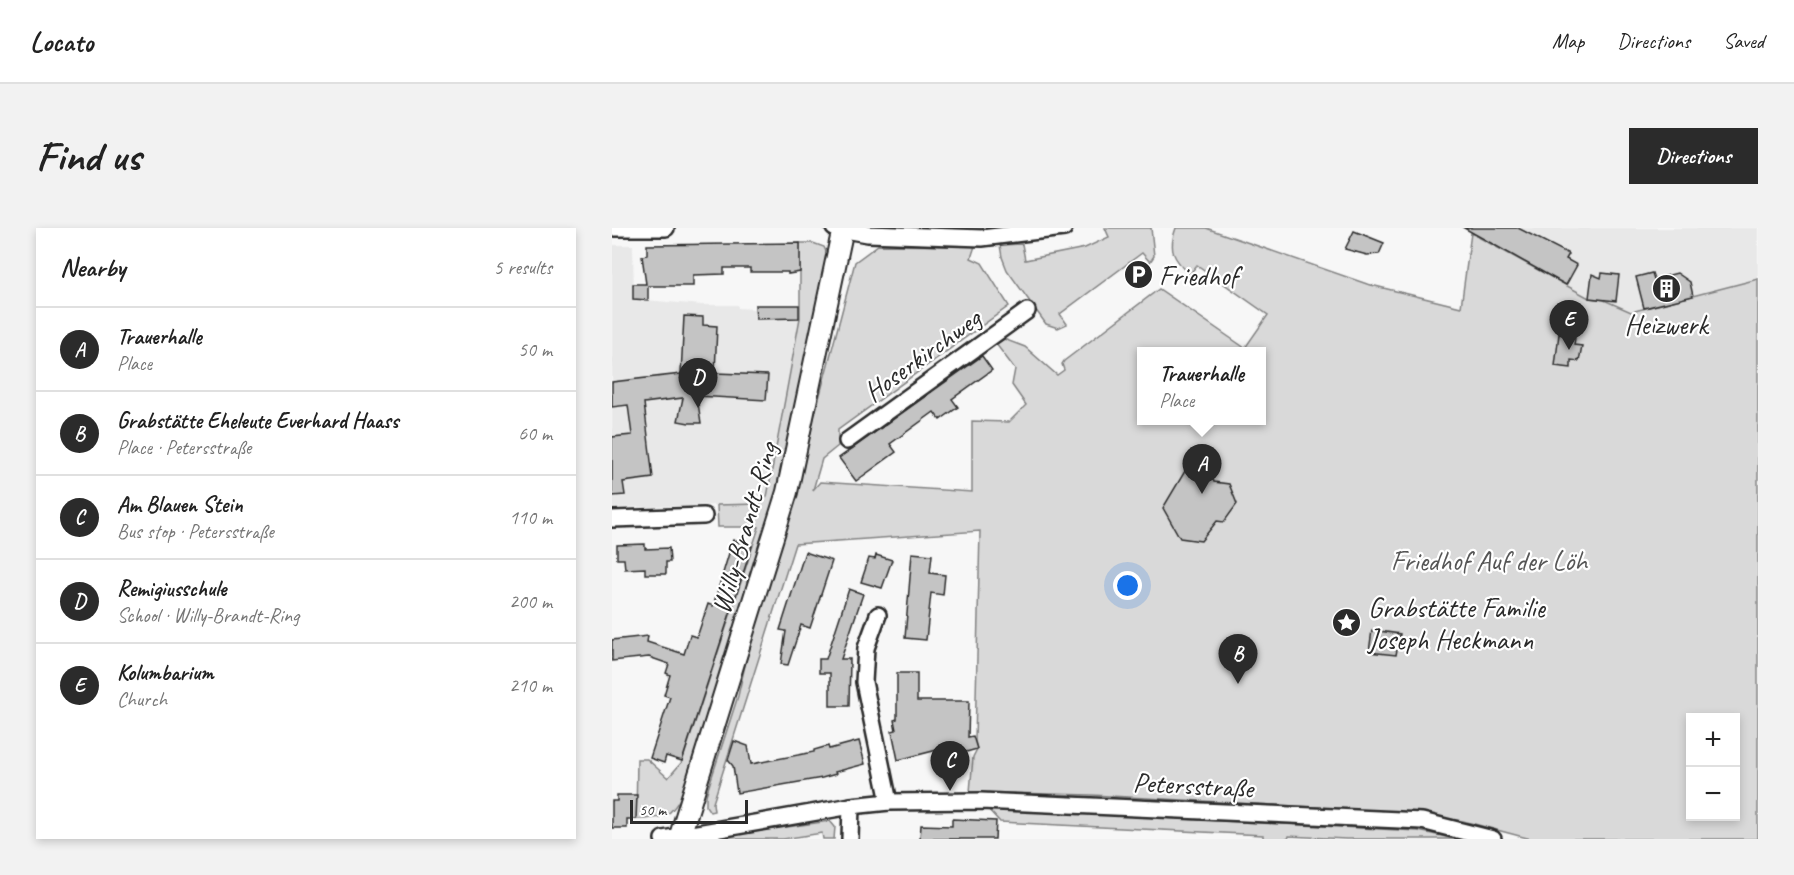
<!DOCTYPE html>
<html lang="en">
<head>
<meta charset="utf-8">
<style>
  body { margin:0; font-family:Caveat,sans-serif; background:#f2f2f2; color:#222 }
  .controls { position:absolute; right:18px; bottom:18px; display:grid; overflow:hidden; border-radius:0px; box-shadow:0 3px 9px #0003 }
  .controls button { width:54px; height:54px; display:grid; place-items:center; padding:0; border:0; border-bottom:2px solid #e0e0e0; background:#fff; color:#222; font:30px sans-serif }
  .scale { position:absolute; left:18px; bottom:15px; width:118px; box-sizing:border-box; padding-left:6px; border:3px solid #2b2b2b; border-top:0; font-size:16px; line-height:21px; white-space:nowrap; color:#2b2b2b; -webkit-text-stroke:4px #fff; paint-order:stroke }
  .you { position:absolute; left:516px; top:358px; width:21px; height:21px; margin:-15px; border:4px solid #fff; border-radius:50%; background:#1a73e8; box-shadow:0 0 0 9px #1a73e833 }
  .badge { display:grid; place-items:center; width:39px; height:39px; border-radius:50%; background:#2b2b2b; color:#fff; font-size:20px; font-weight:700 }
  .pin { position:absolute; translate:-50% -50px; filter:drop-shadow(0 2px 3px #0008) }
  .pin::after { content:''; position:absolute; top:32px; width:21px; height:18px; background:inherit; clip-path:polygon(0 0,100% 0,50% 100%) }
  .popup { position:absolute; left:525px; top:119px; width:129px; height:78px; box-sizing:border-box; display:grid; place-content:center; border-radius:0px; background:#fff; filter:drop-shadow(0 2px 4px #0005); font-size:20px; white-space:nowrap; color:#767676 }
  .popup b { font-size:22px; color:#222 }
  .popup::after { content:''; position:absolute; left:50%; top:100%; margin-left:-12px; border:12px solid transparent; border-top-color:#fff }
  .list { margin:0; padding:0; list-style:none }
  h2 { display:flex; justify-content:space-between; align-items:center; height:78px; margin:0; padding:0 24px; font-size:26px }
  h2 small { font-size:20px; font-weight:400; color:#767676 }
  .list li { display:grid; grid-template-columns:39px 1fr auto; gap:18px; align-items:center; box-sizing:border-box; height:84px; padding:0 24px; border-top:2px solid #e0e0e0 }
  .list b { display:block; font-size:22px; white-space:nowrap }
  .list p { margin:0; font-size:20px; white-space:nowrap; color:#767676 }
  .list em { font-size:20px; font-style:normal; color:#767676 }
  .map { position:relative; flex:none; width:1146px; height:611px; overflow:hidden; border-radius:0px }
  header { display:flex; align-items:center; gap:36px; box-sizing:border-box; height:84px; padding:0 30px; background:#fff; border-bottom:2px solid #e0e0e0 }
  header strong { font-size:28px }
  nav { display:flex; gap:33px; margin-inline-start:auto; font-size:21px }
  .intro { display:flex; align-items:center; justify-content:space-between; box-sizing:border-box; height:144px; padding:0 36px }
  h1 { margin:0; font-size:42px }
  .button { padding:15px 27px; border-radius:0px; background:#2b2b2b; color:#fff; font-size:21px; font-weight:700 }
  main { display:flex; gap:36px; padding:0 36px }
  aside { flex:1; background:#fff; border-radius:0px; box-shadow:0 3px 9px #0003 }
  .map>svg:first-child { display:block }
</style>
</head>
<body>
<header>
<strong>Locato</strong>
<nav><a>Map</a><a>Directions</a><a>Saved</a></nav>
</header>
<div class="intro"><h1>Find us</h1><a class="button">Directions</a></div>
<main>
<aside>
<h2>Nearby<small>5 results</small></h2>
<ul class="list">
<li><span class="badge">A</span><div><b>Trauerhalle</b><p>Place</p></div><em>50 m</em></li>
<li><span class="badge">B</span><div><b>Grabstätte Eheleute Everhard Haass</b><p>Place · Petersstraße</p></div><em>60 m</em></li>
<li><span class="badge">C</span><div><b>Am Blauen Stein</b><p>Bus stop · Petersstraße</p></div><em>110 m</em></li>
<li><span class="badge">D</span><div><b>Remigiusschule</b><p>School · Willy-Brandt-Ring</p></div><em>200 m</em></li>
<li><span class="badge">E</span><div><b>Kolumbarium</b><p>Church</p></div><em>210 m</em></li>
</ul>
</aside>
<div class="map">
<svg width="1146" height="611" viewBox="0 0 1146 611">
  <rect width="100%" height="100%" fill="#f7f7f7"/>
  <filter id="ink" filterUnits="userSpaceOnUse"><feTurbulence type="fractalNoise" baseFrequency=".0167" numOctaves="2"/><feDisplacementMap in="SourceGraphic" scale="12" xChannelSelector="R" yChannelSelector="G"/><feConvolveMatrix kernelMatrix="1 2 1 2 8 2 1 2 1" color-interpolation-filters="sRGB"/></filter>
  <g filter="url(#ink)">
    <g fill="#e8e8e8">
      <polygon points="851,0 1146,0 1146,51 1019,84 992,72 977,70"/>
      <polygon points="0,17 21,17 22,71 90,77 126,77 126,80 143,81 144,91 188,90 155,269 148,276 0,280"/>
    </g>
    <g fill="#d9d9d9" stroke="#828282" stroke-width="1.5" fill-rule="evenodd">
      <polygon points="493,0 539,0 542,28 538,34 530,25 448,86 455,96 446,100 434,96 395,42 390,29 388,17 410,16 413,32 473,20 497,9"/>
      <path d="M564,0H594L755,56L849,79L859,5L977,70L992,72L1019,84L1146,51V611H919L851,593L791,584L480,567L358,564L361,529L365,521L363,513L368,303L183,316L101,575L102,583L98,584L94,578V567L126,468L140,407L171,307L243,34L266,17L363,18L359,30L370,35L397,78L226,202V218L210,231L201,262L208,254L360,264V193L397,194L414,177L400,157L403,141L384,116L392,111L413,119L445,147L452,142L450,136L452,133L547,61L633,120L656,87L585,37L578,46C561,31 556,22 564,0ZM530,124H650V192H530ZM1078,490H1124V588H1078Z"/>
      <path d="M188,15H201L212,19L216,28L169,260L76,559C57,587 59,591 24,591L25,531H35L56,550L70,534L147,299H106L105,277L148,276L155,269L188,90Z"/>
      <polygon points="376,581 806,603 844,611 734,611 677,608 676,611 651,611 651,607 388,594"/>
      <polygon points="218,593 223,599 222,611 211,611 210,605 171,611 101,611 132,605"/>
    </g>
    <g fill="#c4c4c4" stroke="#2b2b2b" stroke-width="1.5">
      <polygon points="852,0 906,0 957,26 954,31 965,37 954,57"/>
      <polygon points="742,3 772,15 767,26 755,27 733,21"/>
      <polygon points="188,15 188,44 176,46 176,44 138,44 138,40 112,40 112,46 81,47 81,58 36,58 36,72 21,71 21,56 34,56 30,28 35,27 35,17"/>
      <polygon points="990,45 1007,47 1004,73 977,70 980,46 989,50"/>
      <polygon points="1040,45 1042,51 1065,45 1078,54 1081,68 1032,80 1024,49"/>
      <polygon points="143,77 187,77 187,90 144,91"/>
      <polygon points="72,88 91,89 91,97 105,98 103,145 156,147 154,172 85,168 89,195 77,195 66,193 71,170 32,175 41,250 11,254 13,267 0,268 0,209 20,207 16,177 0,179 0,154 69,146"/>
      <polygon points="947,106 963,109 962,117 970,118 967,133 959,132 959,140 943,138"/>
      <polygon points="370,128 380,142 340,171 346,179 328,192 322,184 278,216 284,224 244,253 227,230"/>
      <polygon points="576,238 597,241 602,254 617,256 625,276 612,294 605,293 589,313 568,310 551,280"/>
      <polygon points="121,312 140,318 70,533 54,528 52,535 38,530 58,469 52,467 58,447 54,445 57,436 37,429 0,433 0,412 36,408 35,414 72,426 78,407 85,409 96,376 101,378"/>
      <polygon points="33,316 33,321 57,320 58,334 54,334 54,346 33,346 33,340 13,341 12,331 5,331 5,317"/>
      <polygon points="193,324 220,333 198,400 189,397 176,437 169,436 174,403 168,402"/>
      <polygon points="300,325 320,327 318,345 333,347 331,367 319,365 314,412 293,410"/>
      <polygon points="264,327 280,332 270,360 249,354 257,330 263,331"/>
      <polygon points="237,361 251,366 229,431 238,431 237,478 218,478 218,445 207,445 207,431 214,431"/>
      <polygon points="760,402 788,406 784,427 757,424"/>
      <polygon points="285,445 305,445 305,473 357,473 356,509 361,508 365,521 340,528 337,519 286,532 280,503 284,502 282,492 285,491"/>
      <polygon points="122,513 136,518 139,536 202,524 202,522 216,518 217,521 247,513 253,536 223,544 224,546 210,550 125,565 121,538 116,532"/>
      <polygon points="5,567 25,567 24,591 15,591 15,600 0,600 0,573 5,573"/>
      <polygon points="340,591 384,593 383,611 308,611 309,597 340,598"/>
    </g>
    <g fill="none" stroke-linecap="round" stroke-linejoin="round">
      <defs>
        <g id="minor">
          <polyline points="0,0 54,0"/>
          <polyline points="222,0 256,6 370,10 452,0"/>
          <polyline points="235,213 415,83"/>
          <polyline points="0,291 92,288"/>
          <polyline points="266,387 254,420 252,454 277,574"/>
          <polyline points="51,611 239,578 277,574 369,573 810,593 881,611"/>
          <polyline points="238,611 239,578"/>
        </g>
        <polyline id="major" points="67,611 175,264 231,0"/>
      </defs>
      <use href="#minor" stroke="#2b2b2b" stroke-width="20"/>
      <use href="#major" stroke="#2b2b2b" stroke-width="24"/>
      <use href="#minor" stroke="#fff" stroke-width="15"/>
      <use href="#major" stroke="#fff" stroke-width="20"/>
    </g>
  </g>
  <defs>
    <symbol id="parking-disc" viewBox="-11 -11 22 22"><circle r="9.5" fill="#2b2b2b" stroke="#fff"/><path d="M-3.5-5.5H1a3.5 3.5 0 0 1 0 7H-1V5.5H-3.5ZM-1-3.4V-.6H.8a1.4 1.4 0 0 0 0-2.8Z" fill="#fff"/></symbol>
    <symbol id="building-disc" viewBox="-11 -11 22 22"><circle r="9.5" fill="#2b2b2b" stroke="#fff"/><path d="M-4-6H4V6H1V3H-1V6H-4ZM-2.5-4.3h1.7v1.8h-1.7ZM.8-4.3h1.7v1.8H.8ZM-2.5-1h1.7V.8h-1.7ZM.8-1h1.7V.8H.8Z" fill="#fff"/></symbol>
    <symbol id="sight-disc" viewBox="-11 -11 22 22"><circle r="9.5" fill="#2b2b2b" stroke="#fff"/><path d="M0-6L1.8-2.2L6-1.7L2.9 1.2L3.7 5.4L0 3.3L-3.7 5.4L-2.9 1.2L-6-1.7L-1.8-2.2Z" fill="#fff"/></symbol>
  </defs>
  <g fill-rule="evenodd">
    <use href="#parking-disc" x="510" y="30" width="33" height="33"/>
    <use href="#building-disc" x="1038" y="44" width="33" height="33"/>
    <use href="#sight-disc" x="718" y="378" width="33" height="33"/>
  </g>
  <g text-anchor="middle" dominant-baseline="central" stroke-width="4.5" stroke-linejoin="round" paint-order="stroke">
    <g font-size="28" fill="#2b2b2b" stroke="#fff" text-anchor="start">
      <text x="547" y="47">Friedhof</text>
      <text x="1054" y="96" text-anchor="middle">Heizwerk</text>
      <text x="756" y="379">Grabstätte Familie<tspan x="756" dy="32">Joseph Heckmann</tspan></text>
    </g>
    <g font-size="28" fill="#2b2b2b" stroke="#fff">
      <text transform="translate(310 127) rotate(-36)">Hoserkirchweg</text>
      <text transform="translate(132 300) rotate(-74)">Willy-Brandt-Ring</text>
      <text transform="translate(581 557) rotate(3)">Petersstraße</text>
    </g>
    <g font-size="28" fill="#565656" stroke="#fff">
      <text x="877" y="332">Friedhof Auf der Löh</text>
    </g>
  </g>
</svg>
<div class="controls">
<button>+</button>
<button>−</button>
</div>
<div class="scale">50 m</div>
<div class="you"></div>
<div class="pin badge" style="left:590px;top:266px">A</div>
<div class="popup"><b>Trauerhalle</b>Place</div>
<div class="pin badge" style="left:626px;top:456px">B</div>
<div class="pin badge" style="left:338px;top:563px">C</div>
<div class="pin badge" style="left:86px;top:180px">D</div>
<div class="pin badge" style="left:957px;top:122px">E</div>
</div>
</main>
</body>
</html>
